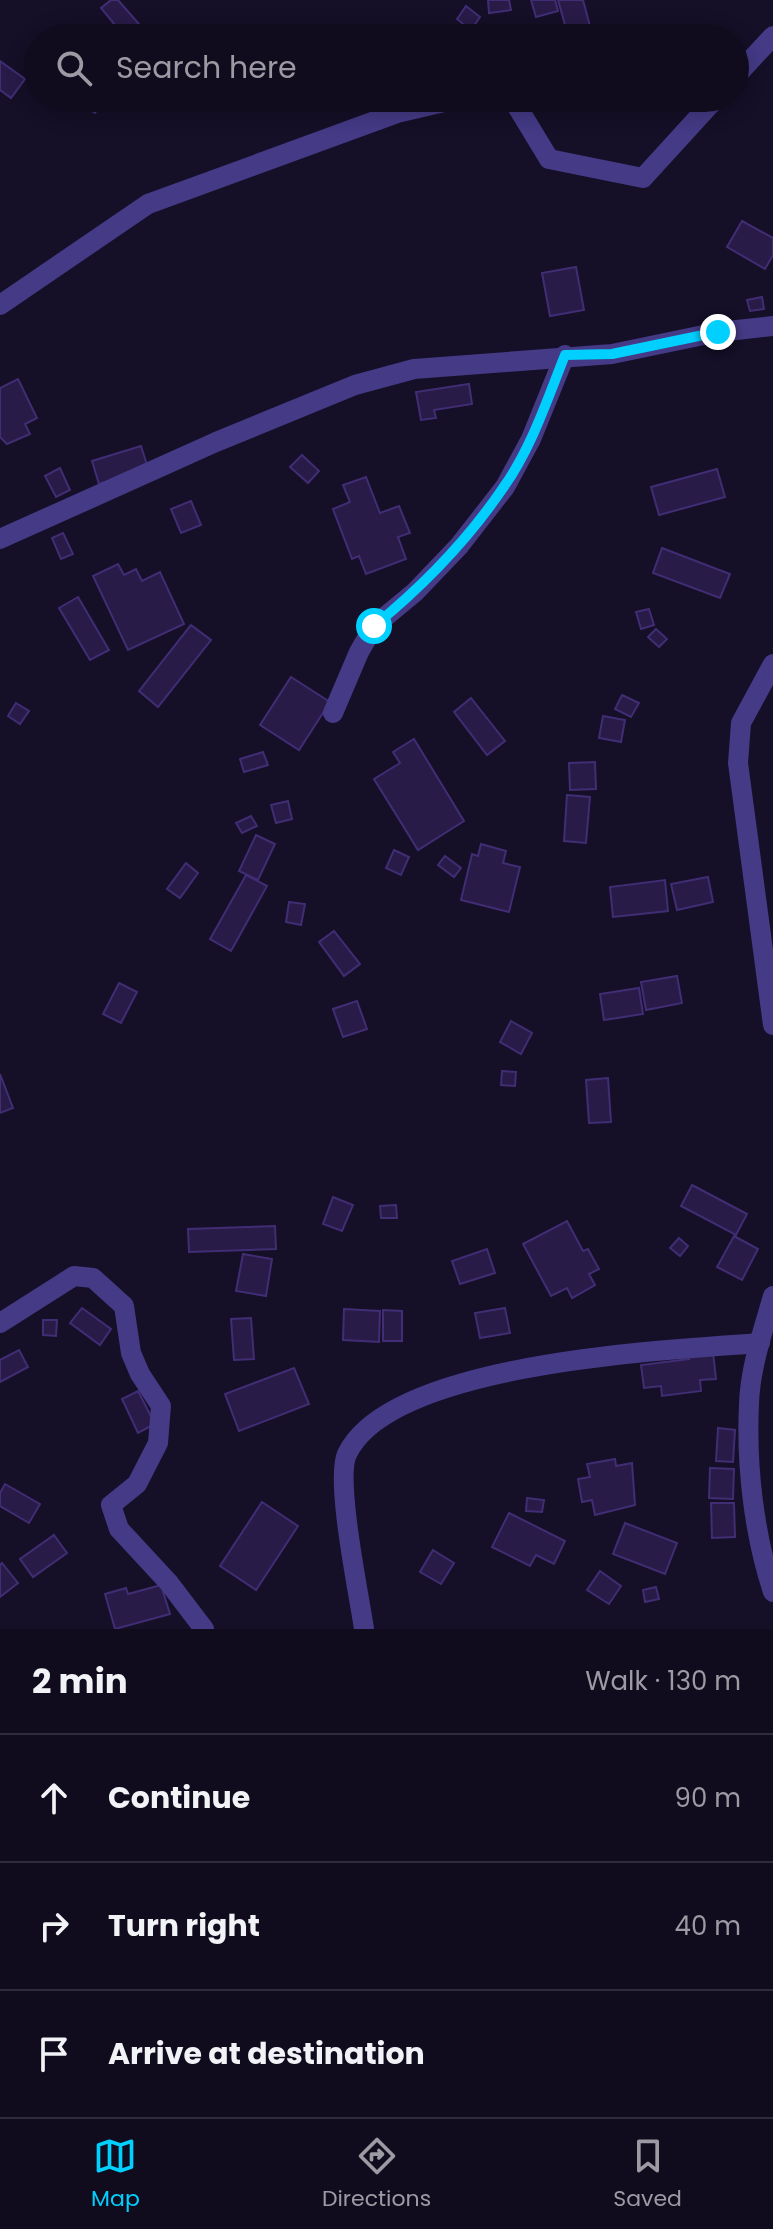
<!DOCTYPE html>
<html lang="en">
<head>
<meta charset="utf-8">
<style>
  body { margin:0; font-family:Poppins,sans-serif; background:#1e192a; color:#f1f3f6 }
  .stop { position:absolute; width:24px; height:24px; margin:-18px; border:6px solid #01d0ff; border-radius:50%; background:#fff }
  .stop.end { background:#01d0ff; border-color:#fff; box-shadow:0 2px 8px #0008 }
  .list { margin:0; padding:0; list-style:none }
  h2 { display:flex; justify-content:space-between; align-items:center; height:104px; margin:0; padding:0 32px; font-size:34px }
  h2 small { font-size:26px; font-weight:400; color:#9c9ba4 }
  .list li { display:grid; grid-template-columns:52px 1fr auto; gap:24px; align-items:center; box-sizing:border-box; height:128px; padding:0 32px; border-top:2px solid #302b3b }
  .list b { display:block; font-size:30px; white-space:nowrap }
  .list em { font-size:26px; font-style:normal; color:#9c9ba4 }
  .icon { flex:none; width:44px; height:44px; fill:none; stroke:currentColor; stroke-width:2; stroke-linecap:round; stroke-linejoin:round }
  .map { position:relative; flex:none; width:773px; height:1629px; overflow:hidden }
  .search { position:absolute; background:#100b1d; box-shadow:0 4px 20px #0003; left:24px; right:24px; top:24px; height:88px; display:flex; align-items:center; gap:20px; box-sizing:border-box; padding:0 28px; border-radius:44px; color:#9c9ba4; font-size:30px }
  .sheet { height:488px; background:#100b1d }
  nav { display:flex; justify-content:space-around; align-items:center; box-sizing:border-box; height:112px; border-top:2px solid #302b3b; background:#100b1d; font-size:22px; color:#9c9ba4 }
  nav a { display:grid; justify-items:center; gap:4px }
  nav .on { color:#01d0ff }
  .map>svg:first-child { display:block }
</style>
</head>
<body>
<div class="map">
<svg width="773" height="1629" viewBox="0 0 773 1629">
  <rect width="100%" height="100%" fill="#150f27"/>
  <g fill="#281b48" stroke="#412d74" stroke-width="2">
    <polygon points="111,0 118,0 139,24 124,36 101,8"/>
    <polygon points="488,0 509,0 511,10 489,13"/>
    <polygon points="531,0 555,0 558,11 536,17"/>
    <polygon points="558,0 583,0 590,26 567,32"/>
    <polygon points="466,6 480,17 471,30 457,19"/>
    <polygon points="0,61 25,79 11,98 0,90"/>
    <polygon points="86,98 101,105 95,113 81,104"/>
    <polygon points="742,221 773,238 773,255 765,269 727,247"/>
    <polygon points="576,267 584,310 550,316 542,273"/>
    <polygon points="762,297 764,309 750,311 747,300"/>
    <polygon points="18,379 37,418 25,424 30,434 7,444 0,437 0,388"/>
    <polygon points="469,384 472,404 434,410 436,418 421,420 416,392"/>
    <polygon points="141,446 148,468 99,484 92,461"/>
    <polygon points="302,455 319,471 308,483 290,467"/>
    <polygon points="60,468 70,490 56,497 45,476"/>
    <polygon points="717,469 725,497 659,515 651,487"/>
    <polygon points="366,477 380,513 399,506 410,533 398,537 406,559 366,574 359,556 352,559 333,509 350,502 343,485"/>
    <polygon points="191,501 201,525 181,533 171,509"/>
    <polygon points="63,533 73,554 61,559 52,538"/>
    <polygon points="662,548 730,574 720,598 653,573"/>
    <polygon points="118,564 124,575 136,569 142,581 160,572 184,624 128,650 93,576"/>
    <polygon points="78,597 109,650 90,660 59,608"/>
    <polygon points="649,609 654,625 641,629 636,612"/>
    <polygon points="191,625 211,640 158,707 139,691"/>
    <polygon points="656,629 667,639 659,647 648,637"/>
    <polygon points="291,677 330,702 299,750 260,725"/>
    <polygon points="622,695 639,703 631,717 615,709"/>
    <polygon points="471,698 505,741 487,755 454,712"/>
    <polygon points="16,703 29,711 20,724 8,716"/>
    <polygon points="603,716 625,720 621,742 599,738"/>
    <polygon points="414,739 464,821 418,850 374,779 400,763 393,752"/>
    <polygon points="263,752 268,765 244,772 240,759"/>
    <polygon points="595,762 596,789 570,790 569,763"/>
    <polygon points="567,795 590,797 586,843 564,841"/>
    <polygon points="288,801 292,819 276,823 271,805"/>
    <polygon points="251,816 257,826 242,833 236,823"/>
    <polygon points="256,835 275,844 258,880 239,871"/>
    <polygon points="481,844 506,851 503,863 520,867 509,912 461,900 472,854 478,856"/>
    <polygon points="394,850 409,857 401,875 386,868"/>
    <polygon points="445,856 461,868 454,877 438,865"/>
    <polygon points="186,863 198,873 180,898 167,889"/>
    <polygon points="246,875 267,886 231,951 210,939"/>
    <polygon points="708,877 713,902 677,910 671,884"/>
    <polygon points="665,880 668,911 613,917 610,887"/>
    <polygon points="289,902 305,904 301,925 286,922"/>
    <polygon points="334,931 360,964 344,976 319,942"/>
    <polygon points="677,976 682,1003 646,1010 641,982"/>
    <polygon points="119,983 137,992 121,1023 103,1014"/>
    <polygon points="639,988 643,1014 604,1020 600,994"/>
    <polygon points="357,1001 367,1029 343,1037 333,1009"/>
    <polygon points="511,1021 532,1033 521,1054 500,1042"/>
    <polygon points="502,1071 516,1072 515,1086 501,1085"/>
    <polygon points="0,1074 13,1108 0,1113"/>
    <polygon points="608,1078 611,1122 589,1123 586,1080"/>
    <polygon points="692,1185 747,1214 736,1235 681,1206"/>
    <polygon points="333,1197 353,1205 342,1231 323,1224"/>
    <polygon points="396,1205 397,1218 381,1218 380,1206"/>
    <polygon points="567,1221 583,1251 588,1249 599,1269 589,1274 595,1285 572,1298 567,1288 551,1296 523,1244"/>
    <polygon points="275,1226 276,1249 189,1252 188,1229"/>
    <polygon points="734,1236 758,1249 742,1280 717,1267"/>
    <polygon points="679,1238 688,1246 680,1256 670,1248"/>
    <polygon points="487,1249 495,1273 460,1284 452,1261"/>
    <polygon points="243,1254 272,1259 266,1296 236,1291"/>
    <polygon points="82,1308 111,1329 100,1345 70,1323"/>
    <polygon points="505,1308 510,1333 480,1338 475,1313"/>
    <polygon points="344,1309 380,1311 379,1342 343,1340"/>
    <polygon points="383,1310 402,1311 402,1341 383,1341"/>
    <polygon points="251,1318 254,1359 234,1360 231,1319"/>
    <polygon points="43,1320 57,1320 56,1336 43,1335"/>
    <polygon points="19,1350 28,1367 0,1382 0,1360"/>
    <polygon points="713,1352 716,1379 700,1380 701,1391 662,1396 661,1386 644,1388 641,1365 689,1359 689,1355"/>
    <polygon points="294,1368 309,1404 239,1431 225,1394"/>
    <polygon points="138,1391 155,1424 138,1433 122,1399"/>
    <polygon points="718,1428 735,1430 733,1462 716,1461"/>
    <polygon points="615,1459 616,1466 632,1463 635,1505 595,1515 592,1500 582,1502 578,1479 590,1477 587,1464"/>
    <polygon points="710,1468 734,1469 733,1499 709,1498"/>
    <polygon points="5,1484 40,1504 29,1523 0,1506 0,1493"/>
    <polygon points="527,1498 544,1500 542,1512 526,1511"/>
    <polygon points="262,1502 298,1526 256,1590 220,1566"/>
    <polygon points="711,1503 734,1503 735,1537 712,1538"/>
    <polygon points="509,1513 565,1541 554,1564 536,1555 530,1566 492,1547"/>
    <polygon points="625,1523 677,1543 665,1574 613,1554"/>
    <polygon points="54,1535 67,1553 33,1577 20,1559"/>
    <polygon points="433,1550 454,1563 441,1584 420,1572"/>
    <polygon points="2,1563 18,1583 0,1597 0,1565"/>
    <polygon points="600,1571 621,1586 609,1604 587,1590"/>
    <polygon points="161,1585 170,1614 115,1629 105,1594 126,1588 128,1594"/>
    <polygon points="656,1587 659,1599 645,1602 643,1590"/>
  </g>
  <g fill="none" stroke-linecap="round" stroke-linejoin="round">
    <g stroke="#443a86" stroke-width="20">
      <polyline points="735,77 773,36"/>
      <polyline points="512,98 549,159 643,178 716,98"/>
      <polyline points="0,305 148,204 397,113 461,98"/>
      <polyline points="0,539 216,442 355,385 414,369 612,354 718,332 773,326"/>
      <polyline points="773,664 741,723 738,763 773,1025"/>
      <polyline points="333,713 359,652 374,626 415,592 459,546 505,487 531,439 565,355"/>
      <path d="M773,1296C763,1331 750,1368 749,1404C746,1466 754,1534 773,1592"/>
      <polyline points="0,1323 74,1276 93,1278 124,1306 131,1353 140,1374 161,1406 158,1443 137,1484 111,1505 119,1529 169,1583 204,1629"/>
      <path d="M364,1629C359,1594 335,1480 347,1454C391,1362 668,1350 760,1343"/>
    </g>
  </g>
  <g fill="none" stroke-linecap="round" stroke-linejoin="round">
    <path stroke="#01d0ff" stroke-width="10" d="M374,626C423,586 467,541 503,488C531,449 547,400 565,355L612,354L718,332"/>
  </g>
</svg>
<div class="stop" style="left:374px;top:626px"></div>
<div class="stop end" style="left:718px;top:332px"></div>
<div class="search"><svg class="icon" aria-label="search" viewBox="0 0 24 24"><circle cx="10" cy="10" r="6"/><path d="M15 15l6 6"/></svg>Search here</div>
</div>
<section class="sheet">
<h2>2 min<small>Walk · 130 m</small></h2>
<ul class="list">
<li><svg class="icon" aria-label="ahead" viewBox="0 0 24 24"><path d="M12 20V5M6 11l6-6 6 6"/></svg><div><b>Continue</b></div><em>90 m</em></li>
<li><svg class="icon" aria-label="right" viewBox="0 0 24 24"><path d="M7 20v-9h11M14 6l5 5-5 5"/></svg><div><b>Turn right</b></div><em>40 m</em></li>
<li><svg class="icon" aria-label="arrive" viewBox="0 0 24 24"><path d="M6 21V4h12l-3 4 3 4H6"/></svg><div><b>Arrive at destination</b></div></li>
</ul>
</section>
<nav>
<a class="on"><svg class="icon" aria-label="map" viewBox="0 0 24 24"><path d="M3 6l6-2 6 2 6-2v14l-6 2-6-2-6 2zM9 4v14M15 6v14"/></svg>Map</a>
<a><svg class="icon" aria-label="directions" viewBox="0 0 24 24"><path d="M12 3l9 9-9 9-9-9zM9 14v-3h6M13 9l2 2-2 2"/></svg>Directions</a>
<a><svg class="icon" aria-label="saved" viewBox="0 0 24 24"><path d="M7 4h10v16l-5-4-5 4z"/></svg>Saved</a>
</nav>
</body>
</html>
